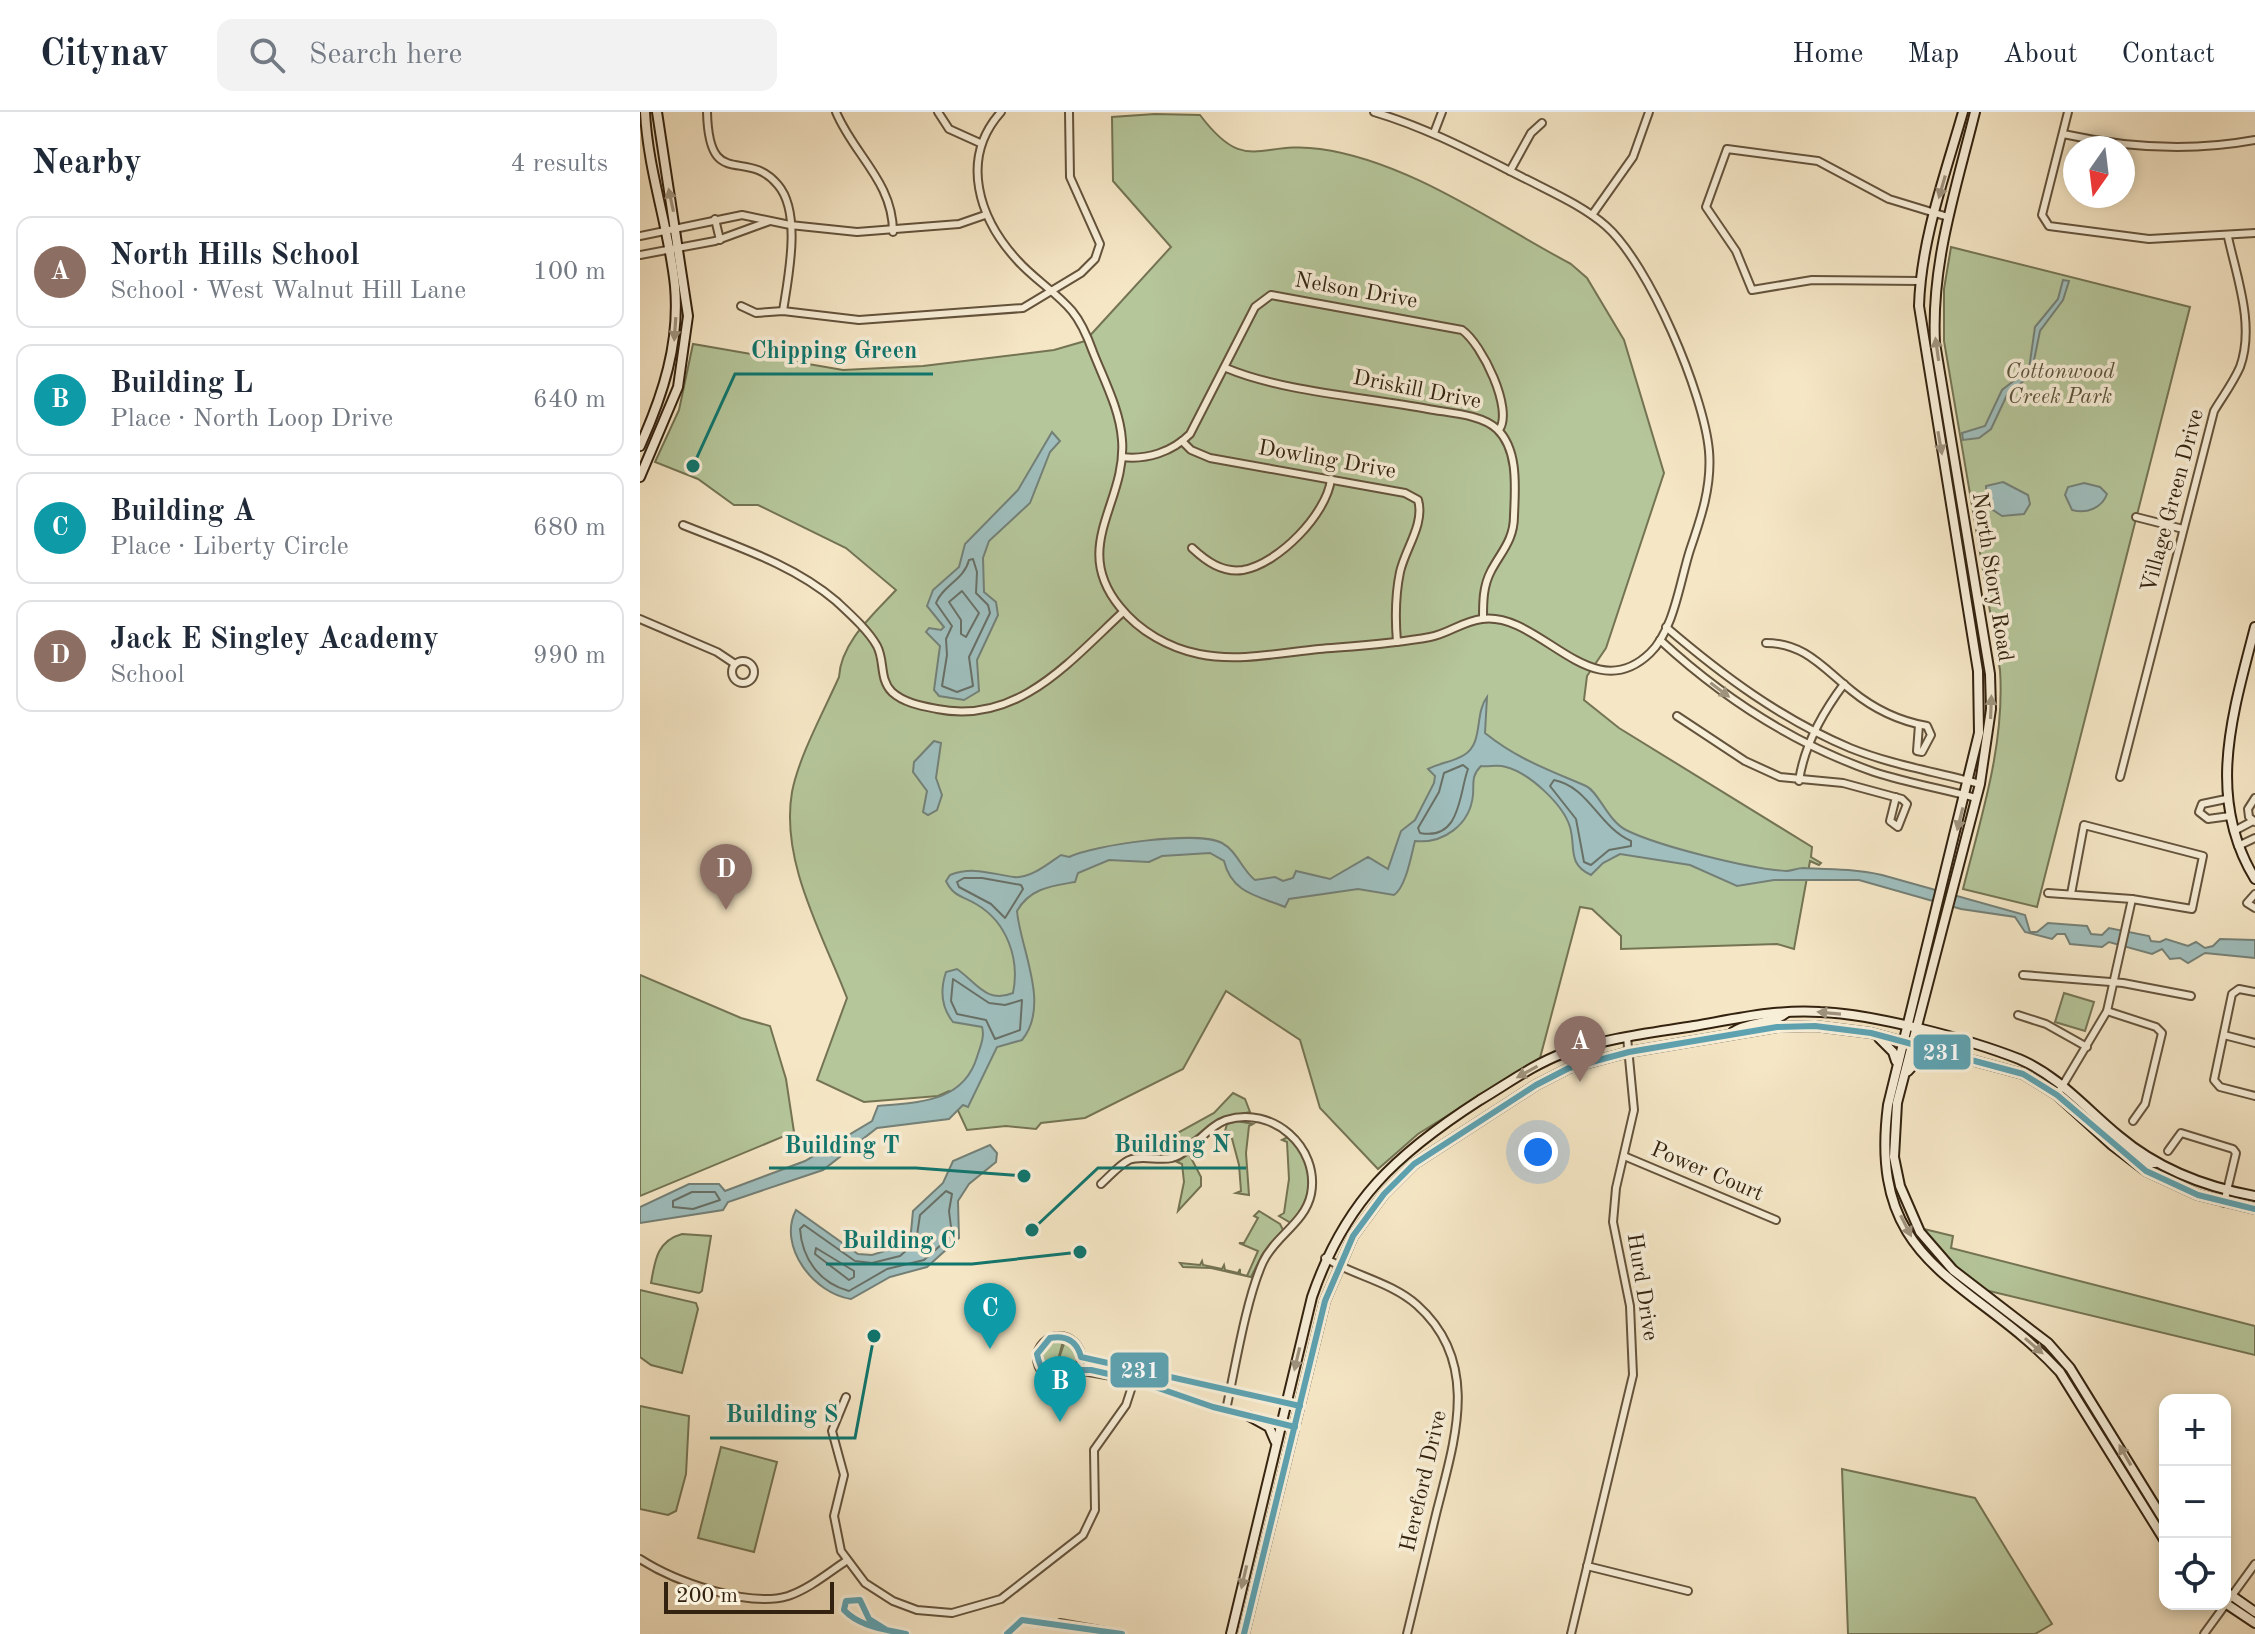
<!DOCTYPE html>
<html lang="en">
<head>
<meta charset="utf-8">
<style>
  body { margin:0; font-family:"Old Standard TT",serif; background:#f2f2f3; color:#1f2937 }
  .controls { position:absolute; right:24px; bottom:24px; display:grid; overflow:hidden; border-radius:16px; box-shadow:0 4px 12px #0003 }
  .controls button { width:72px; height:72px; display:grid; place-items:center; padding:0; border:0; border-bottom:2px solid #e0e1e3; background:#fff; color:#1f2937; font:40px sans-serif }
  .compass { position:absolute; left:1423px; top:24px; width:72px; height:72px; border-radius:50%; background:#fff; box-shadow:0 4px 12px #0003; rotate:194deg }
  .scale { position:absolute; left:24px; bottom:20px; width:170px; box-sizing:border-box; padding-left:8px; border:4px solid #33220f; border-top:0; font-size:22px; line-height:28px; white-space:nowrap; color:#33220f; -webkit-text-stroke:6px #f8efd9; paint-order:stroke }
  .you { position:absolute; left:898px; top:1040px; width:28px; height:28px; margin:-20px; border:6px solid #fff; border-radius:50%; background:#1a73e8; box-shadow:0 0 0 12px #1a73e833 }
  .badge { display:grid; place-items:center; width:52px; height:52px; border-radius:50%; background:#111827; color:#fff; font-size:26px; font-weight:700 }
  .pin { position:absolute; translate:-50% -66px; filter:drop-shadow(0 2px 4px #0008) }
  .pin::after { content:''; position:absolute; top:42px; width:28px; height:24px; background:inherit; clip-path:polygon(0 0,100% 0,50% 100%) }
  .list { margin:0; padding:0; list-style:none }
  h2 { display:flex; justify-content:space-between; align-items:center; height:104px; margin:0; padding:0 32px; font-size:34px }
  h2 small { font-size:26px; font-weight:400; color:#747a83 }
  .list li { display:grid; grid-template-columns:52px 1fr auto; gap:24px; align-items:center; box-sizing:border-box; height:112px; margin:0 16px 16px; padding:0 16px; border:2px solid #e0e1e3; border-radius:16px }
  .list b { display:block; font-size:30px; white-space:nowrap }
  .list p { margin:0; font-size:26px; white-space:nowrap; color:#747a83 }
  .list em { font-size:26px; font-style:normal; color:#747a83 }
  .icon { flex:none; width:44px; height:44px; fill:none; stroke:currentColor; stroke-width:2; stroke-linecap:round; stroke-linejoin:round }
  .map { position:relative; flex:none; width:1615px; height:1522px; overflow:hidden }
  header { display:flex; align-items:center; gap:48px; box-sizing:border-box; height:112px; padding:0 40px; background:#fff; border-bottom:2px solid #e0e1e3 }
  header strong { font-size:38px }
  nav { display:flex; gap:44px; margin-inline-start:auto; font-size:28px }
  .search { width:560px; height:72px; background:#f2f2f3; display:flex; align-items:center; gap:20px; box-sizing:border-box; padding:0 28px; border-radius:16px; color:#747a83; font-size:30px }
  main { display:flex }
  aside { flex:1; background:#fff }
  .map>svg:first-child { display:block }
</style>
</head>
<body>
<header>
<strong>Citynav</strong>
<div class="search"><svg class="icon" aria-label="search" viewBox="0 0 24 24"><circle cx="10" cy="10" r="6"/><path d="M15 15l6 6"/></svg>Search here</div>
<nav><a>Home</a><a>Map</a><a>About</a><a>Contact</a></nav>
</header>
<main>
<aside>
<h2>Nearby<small>4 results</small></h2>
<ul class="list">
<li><span class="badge" style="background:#8d6e63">A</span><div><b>North Hills School</b><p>School · West Walnut Hill Lane</p></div><em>100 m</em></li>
<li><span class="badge" style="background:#0f9aa8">B</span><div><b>Building L</b><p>Place · North Loop Drive</p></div><em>640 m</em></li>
<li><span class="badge" style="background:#0f9aa8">C</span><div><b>Building A</b><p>Place · Liberty Circle</p></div><em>680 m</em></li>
<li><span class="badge" style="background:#8d6e63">D</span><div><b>Jack E Singley Academy</b><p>School</p></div><em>990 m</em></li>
</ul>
</aside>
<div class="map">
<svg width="1615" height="1522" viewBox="0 0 1615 1522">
  <rect width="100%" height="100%" fill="#f5e6c5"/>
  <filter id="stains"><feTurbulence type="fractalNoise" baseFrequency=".0025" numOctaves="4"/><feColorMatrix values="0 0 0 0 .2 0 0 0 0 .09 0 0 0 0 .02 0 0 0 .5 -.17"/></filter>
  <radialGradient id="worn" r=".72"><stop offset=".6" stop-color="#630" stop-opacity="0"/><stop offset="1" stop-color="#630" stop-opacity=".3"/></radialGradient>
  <g fill="#b5c69a" stroke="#747454" stroke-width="2">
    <path d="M515,2L560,3C606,64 619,28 680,37C768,49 854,111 931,152L947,166L984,228L1024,361L966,536L947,564L944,588L979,616L1172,735L1171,745L1181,751L1179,753L1170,749L1154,837L1137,832L981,837V824L952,797L940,795L900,946L778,1022L738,1057L680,996L660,928L586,879L543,957L445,1006L401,1011L396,1017L366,1014L327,1018L309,979L298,984L224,990L177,968L207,886C183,823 140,750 152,680C159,644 184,599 199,565C201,530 233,503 256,478L206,436L118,393H94L58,367L15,350L39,298L53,232L203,258L283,254L414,238L445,229L531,135L473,69L472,5Z"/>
    <path d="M1311,135L1550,195L1397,795L1323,777C1341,705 1365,633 1360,558L1304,229V177Z"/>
    <polygon points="0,863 101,906 130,914 146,967 154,1020 0,1084"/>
    <polygon points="1424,881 1454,890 1445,919 1415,910"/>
    <polygon points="593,981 605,987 610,1000 578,1007 540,1036 533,1036 532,1024 574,1001"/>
    <polygon points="597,1009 613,1012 609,1014 606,1041 609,1083 596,1081 601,1079 599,1053 590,1019 585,1019 587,1012"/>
    <path d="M648,1025C673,1044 677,1091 651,1111L639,1104L644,1101L649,1067L647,1030L642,1028Z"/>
    <polygon points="549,1042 561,1065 561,1074 538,1099 544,1070 542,1052 537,1050"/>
    <polygon points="619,1099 640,1112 643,1118 622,1143 611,1165 571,1156 543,1155 540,1151 560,1153 562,1149 563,1153 582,1157 584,1153 585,1158 598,1161 600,1157 600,1162 607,1164 618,1139 599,1131 604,1131 618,1106 614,1104"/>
    <polygon points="1284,1117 1313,1124 1311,1136 1615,1214 1615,1243 1341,1177 1316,1158"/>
    <path d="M42,1122L71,1124L62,1179L59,1181L11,1171C15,1148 17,1129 42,1122Z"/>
    <polygon points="0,1178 56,1191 58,1197 42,1261 11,1253 0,1245"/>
    <polygon points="419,1228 423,1229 417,1252 425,1229 433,1234 438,1245 435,1256 419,1264 409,1260 402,1245 406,1234"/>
    <polygon points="0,1294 49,1304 46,1362 36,1399 28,1403 0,1397"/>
    <polygon points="81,1335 137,1350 114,1440 58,1426"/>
    <polygon points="1202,1357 1335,1386 1412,1512 1395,1522 1208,1522"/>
  </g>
  <g fill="#9fbebd" stroke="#748077" stroke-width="2">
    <polygon points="1423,168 1429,169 1423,188 1400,219 1391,263 1367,283 1351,317 1339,326 1323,328 1322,321 1345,314 1362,278 1389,257 1395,215 1418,187"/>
    <polygon points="412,320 420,329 410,340 390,391 349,429 343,446 344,480 356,490 358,503 337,548 339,579 324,588 299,584 294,578 300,534 286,520 289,516 301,518 304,515 287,494 293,478 319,455 325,432 378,378"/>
    <polygon points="1363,370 1388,383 1390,392 1384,402 1362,404 1347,394 1346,374"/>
    <path d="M1444,371L1460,375L1467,382C1462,396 1447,402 1432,398L1425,383L1428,375Z"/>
    <path d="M847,585L845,621C877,647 909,658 946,674C959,680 967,708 986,718C1018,734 1110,757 1146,759C1152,759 1157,756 1163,756C1190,757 1216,757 1242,763L1385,803L1390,820H1397L1408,811L1447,814L1451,822L1462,823L1469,816L1509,824L1511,829L1520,830L1526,827L1548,834L1556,830L1565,836L1573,834L1580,827L1615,828V846L1565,841L1548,851L1540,846L1530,847L1522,837L1512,842L1469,830L1462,835L1430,832L1425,822H1417L1412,827L1385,820L1375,805L1321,797L1219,768H1134L1097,774L1050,753L980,742L963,751L951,763C927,752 936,736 930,715C923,692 889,661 866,655C857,652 850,655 841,654C831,664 834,671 833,683C830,713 803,732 775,729C771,744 766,775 754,783L718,777L649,787L645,795C619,784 592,782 584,749L570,741L522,744L509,750L469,748L438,761L435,770C412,774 390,776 377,799C380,836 411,893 382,928L357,935L328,995L323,993L309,1007L237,1016L183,1058L88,1090L83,1098L0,1111V1095L49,1072H79L85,1079L165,1049L232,1009L238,994C278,990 323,991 337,945C340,935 345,925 342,915L313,910C301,895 300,878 306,860L317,857C336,870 346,892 373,881C380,847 367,810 336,792C322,784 313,784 306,769L310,763C334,754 351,762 374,765C390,767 409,751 421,743L429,745C453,733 558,718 582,731C597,739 602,758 615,768L635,765L643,769L653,766L656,759L690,767L728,745L748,757L761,719L775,708L794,671L795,664L788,657C799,651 813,650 824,643C844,631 834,602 847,585Z"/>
    <polygon points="294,629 301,631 296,666 302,683 297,698 288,703 283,700 287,679 273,660 274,650"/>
    <path d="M350,1033L357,1041L356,1050L329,1072L318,1089L319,1126L287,1155L250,1165L211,1187C174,1182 137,1134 156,1098L218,1142L232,1143L264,1133L271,1120L273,1099L303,1071L313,1049Z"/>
  </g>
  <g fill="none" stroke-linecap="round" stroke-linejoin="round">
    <g stroke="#697066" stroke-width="2">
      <path d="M333,447L337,460L336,481L348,493L350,501L329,545L333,574L317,580L302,574L307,543L306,527L312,514L296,491C303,473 324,468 329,448Z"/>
      <polygon points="322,479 339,501 326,525 321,522 321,508 309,490"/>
      <path d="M823,653L828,657C819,681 821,729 780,721L778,716L799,680L804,661Z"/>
      <path d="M914,668C949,675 958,714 991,729V734L969,738L951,753L944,750L936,707L910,674Z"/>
      <polygon points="324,766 342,766 381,773 383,777 365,806 351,792 319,775 317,770"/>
      <polygon points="313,867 349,891 365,893 382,888 380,918 355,927 346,908 317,902 311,889"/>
      <path d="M306,1079L312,1082L309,1099L312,1123L284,1148L247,1157L209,1179C179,1171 162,1146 160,1117L164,1113L215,1149L232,1151L260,1144L276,1130L280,1103Z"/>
      <polygon points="52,1080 75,1080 80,1088 53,1097 33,1095 33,1089"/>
      <polygon points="176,1136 214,1159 214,1165 209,1168 175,1142"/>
    </g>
    <defs>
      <g id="street">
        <path d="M67,0C69,81 106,34 138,73C162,101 148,166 143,199"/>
        <path d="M196,0C214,43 253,70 253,120"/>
        <polyline points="298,0 309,17 340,31"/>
        <path d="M361,0C319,47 339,107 378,149C394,167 416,180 432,199C442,211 448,226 453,240C464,268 480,298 482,328C487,391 430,434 480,495C499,519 529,536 559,542C597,550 640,541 679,537C716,534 753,532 790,525C808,522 823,509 842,507C900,499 951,598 1010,541C1034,518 1040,469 1050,438C1061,406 1072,374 1069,339C1064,282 1009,152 966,114C943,94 913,81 886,67C836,42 788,16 734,0"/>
        <polyline points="1428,0 1402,103 1409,114 1509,127 1615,121"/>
        <polyline points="794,21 802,0"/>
        <path d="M1423,22C1487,36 1550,40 1615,28"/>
        <polyline points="870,59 891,21 902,11"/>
        <polyline points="952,103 993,45 1009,0"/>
        <polyline points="75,107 80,128"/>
        <polyline points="0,124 102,103 150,113 217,120 319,112 345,103"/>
        <polyline points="0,143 75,129 130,109"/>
        <polyline points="1280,169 1172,168 1112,178 1096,139 1066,95 1087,37 1178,49 1249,87 1308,105"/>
        <polyline points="101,194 116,201 143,199 219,208 383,196 441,161 455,147 460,132 430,65 429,0"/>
        <path d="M586,256C643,280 726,285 788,297C809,301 841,302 857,317C879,338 875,377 874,404C874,428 861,440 851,459C843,474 843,490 843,506"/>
        <path d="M542,329L551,338L570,346L765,381L778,388C785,412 765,437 760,460C755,484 755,506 757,530"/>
        <path d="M482,345C507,348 532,340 550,322L615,195L631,183L822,218C842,232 874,298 859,318"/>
        <polyline points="1496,405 1543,417"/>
        <path d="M43,413C95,434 153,452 196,489C210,502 228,518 237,534C245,549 239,567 252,580C264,591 282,594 297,597C378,613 430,549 483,500"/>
        <path d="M552,436C566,449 582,461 603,458C638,452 687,402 691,367"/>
        <polyline points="0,507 77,540 95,552"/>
        <path d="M1026,515C1082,563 1141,607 1210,636C1252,653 1297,660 1340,672"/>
        <path d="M1020,528C1082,585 1154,632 1234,660C1268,671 1303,677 1336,686"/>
        <path d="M1126,531C1165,531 1184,557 1212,579C1234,597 1259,609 1287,614L1291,623L1282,640L1277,639L1279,613"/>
        <circle cx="103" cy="560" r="11"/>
        <polyline points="1037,604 1105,649 1140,665 1203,671 1262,687 1267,692 1258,715 1250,709 1256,685"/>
        <path d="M1480,665L1574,299C1583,284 1593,271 1600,255C1615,214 1597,166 1588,125"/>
        <path d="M1159,669C1164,634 1183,600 1204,572"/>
        <polyline points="1615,686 1608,697 1609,705 1615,710"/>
        <polyline points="1586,687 1562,692 1559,700 1568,707 1590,704"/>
        <polyline points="1594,719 1613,709"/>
        <polyline points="1598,734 1615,726"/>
        <polyline points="1408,781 1492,787 1552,797 1563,744 1444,713 1431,782"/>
        <polyline points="1615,782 1607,791 1615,796"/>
        <polyline points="1383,863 1483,871 1551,884"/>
        <polyline points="1615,880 1599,877 1592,882 1574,968 1580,975 1615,984"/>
        <polyline points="1467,899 1516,915 1522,921 1505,992 1493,1009"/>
        <polyline points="1378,903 1406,912 1447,935"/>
        <polyline points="1584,923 1615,931"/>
        <polyline points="1417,983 1467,899 1492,787"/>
        <polyline points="1528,1039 1541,1021 1593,1037 1596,1041 1584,1091"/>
        <polyline points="984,1044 1136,1108"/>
        <path d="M461,1072C470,1064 479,1053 489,1048C501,1043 519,1049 532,1046C552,1040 566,1015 586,1008C632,993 680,1035 671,1082C665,1111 635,1124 623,1150C606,1187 595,1257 586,1298"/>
        <path d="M685,1146C715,1164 751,1170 777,1193C841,1250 815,1327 797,1398C787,1439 777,1481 767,1522"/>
        <circle cx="419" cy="1246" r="22"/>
        <polyline points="441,1245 660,1294"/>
        <polyline points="437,1258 495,1268 573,1295 655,1315"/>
        <polyline points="206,1285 192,1319 204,1363 194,1404 201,1439 225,1471 253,1489 277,1498 312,1501 361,1487 443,1423 455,1398 454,1338 486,1293 497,1259"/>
        <path d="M0,1447C34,1469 108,1496 148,1484C169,1477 188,1461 206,1449"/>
        <polyline points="947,1454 1048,1479"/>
        <polyline points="420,1511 482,1522"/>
        <polyline points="931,1522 993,1263 990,1194 973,1110 976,1076 994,998 987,925"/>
        <polyline points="1564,1522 1615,1452"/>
      </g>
      <g id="secondary">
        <path d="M1323,0C1305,63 1281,128 1279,194L1338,559L1339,621L1248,993C1227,1157 1332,1164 1420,1260L1525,1429"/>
        <path d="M1335,0C1316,77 1291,151 1295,231L1350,562L1351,597L1340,672L1257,991L1254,1045L1260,1074L1280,1120L1313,1158L1408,1231L1430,1256L1525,1410"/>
        <path d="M0,334C23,283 40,231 35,174C29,115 8,60 5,0"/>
        <polyline points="0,365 38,275 48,204 17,0"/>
        <path d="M1615,515C1593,601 1565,685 1615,767"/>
        <path d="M1093,920C1109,909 1132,913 1146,901"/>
        <polyline points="1239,926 1253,940 1256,949"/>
        <polyline points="1268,959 1280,946 1299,941"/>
        <polyline points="1482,1035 1505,1051 1515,1051"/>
        <polyline points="609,1304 629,1315 635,1329"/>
        <polyline points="1585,1479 1615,1500"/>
        <polyline points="1585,1491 1615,1511"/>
        <path d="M591,1522L672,1185C705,1089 756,1042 840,988C867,972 894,952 924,941C966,926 1011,921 1054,914C1095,907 1137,897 1180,900C1234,902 1328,927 1379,947C1419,964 1446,997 1479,1024C1518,1057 1565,1075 1615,1084"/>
        <polyline points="604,1522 685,1189 713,1124 744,1082 774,1052 896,973 929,956 989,940 1137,915 1175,914 1231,921 1383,962 1417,983 1472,1033 1506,1059 1558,1083 1615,1097"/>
      </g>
    </defs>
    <use href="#street" stroke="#64533c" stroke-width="10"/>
    <use href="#secondary" stroke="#33220f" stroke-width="12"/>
    <use href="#street" stroke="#f8efd9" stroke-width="6"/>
    <use href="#secondary" stroke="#f8efd9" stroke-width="8"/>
    <defs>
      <g id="bus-1">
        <path d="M655,1315L573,1295L495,1268L451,1258H437L422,1267C406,1264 400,1258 397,1242L410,1226C426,1223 437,1229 441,1245L660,1294"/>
        <path d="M245,1517L229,1507L220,1488L206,1489L204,1498C220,1515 244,1517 266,1522"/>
        <polyline points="367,1522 382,1508 482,1522"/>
        <polyline points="604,1522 685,1189 713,1124 744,1082 774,1052 896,973 929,956 989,940 1137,915 1175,914 1231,921 1383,962 1417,983 1506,1059 1558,1083 1615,1097"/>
      </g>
    </defs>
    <use href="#bus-1" stroke="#f8efd9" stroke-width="12"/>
    <use href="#bus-1" stroke="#5da2b1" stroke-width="6"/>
  </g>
  <defs><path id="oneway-solid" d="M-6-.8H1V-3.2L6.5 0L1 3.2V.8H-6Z" transform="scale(2)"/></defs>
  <g fill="#9f937e">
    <use href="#oneway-solid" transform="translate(1302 75) rotate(106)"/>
    <use href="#oneway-solid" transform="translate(31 88) rotate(-102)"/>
    <use href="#oneway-solid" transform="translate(35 217) rotate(94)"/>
    <use href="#oneway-solid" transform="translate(1297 237) rotate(-98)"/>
    <use href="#oneway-solid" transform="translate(1300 331) rotate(80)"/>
    <use href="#oneway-solid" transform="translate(1080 578) rotate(37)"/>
    <use href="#oneway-solid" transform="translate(1351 595) rotate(-88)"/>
    <use href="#oneway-solid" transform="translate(1320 707) rotate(104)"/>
    <use href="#oneway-solid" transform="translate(1189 901) rotate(-175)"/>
    <use href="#oneway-solid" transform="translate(887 960) rotate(151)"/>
    <use href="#oneway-solid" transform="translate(1266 1114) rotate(63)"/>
    <use href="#oneway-solid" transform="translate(1394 1234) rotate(41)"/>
    <use href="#oneway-solid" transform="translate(657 1247) rotate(103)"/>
    <use href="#oneway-solid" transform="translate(1485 1343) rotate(-120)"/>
    <use href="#oneway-solid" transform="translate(604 1465) rotate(103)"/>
  </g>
  <g text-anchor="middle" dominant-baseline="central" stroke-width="7" stroke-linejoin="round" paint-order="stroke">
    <g font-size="22" fill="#33220f" stroke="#f8efd9">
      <text transform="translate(716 179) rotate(10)">Nelson Drive</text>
      <text transform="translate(777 278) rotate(11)">Driskill Drive</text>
      <text transform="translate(687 348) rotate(10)">Dowling Drive</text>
      <text transform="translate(1533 389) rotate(-75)">Village Green Drive</text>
      <text transform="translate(1352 465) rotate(81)">North Story Road</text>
      <text transform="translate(1067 1060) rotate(23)">Power Court</text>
      <text transform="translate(1002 1175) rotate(81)">Hurd Drive</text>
      <text transform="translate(784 1369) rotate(-77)">Hereford Drive</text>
    </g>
    <g font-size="22" font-style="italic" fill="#5a5339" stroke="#f8efd9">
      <text x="1420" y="260">Cottonwood<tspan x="1420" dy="25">Creek Park</tspan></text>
    </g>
  </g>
  <path fill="none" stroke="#0f766e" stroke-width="3" d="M53 354L95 262H293M392 1118L458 1056H606M384 1064L276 1056H129M440 1140L332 1152H186M234 1224L215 1326H70"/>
  <g fill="#0f766e" stroke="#f8efd9" stroke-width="3">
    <circle cx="53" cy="354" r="8"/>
    <circle cx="392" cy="1118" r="8"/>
    <circle cx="384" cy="1064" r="8"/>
    <circle cx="440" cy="1140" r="8"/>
    <circle cx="234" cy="1224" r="8"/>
  </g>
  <g font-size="24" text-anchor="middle" font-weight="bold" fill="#0f766e" stroke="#f8efd9" stroke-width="7" stroke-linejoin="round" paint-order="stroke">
    <text x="194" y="246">Chipping Green</text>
    <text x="532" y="1040">Building N</text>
    <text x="202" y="1041">Building T</text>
    <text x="259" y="1136">Building C</text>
    <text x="142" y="1310">Building S</text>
  </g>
  <g stroke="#f8efd9" stroke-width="3">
    <rect x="1272" y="921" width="60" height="38" rx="8" fill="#5da2b1"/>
    <rect x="469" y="1239" width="61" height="38" rx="8" fill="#5da2b1"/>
  </g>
  <g font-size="22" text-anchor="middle" font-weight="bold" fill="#fff">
    <text x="1302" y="948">231</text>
    <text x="500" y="1266">231</text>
  </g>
  <rect width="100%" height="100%" filter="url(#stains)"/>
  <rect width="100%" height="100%" fill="url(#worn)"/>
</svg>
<div class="controls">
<button>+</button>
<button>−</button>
<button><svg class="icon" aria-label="locate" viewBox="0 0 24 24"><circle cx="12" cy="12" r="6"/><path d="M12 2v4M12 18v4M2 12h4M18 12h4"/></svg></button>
</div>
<svg class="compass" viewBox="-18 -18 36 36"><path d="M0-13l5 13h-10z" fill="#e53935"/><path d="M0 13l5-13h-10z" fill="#747a83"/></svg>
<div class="scale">200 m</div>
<div class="you"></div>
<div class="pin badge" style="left:940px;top:970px;background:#8d6e63">A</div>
<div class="pin badge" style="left:420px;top:1310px;background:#0f9aa8">B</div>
<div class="pin badge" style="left:350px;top:1237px;background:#0f9aa8">C</div>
<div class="pin badge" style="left:86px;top:798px;background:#8d6e63">D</div>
</div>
</main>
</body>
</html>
